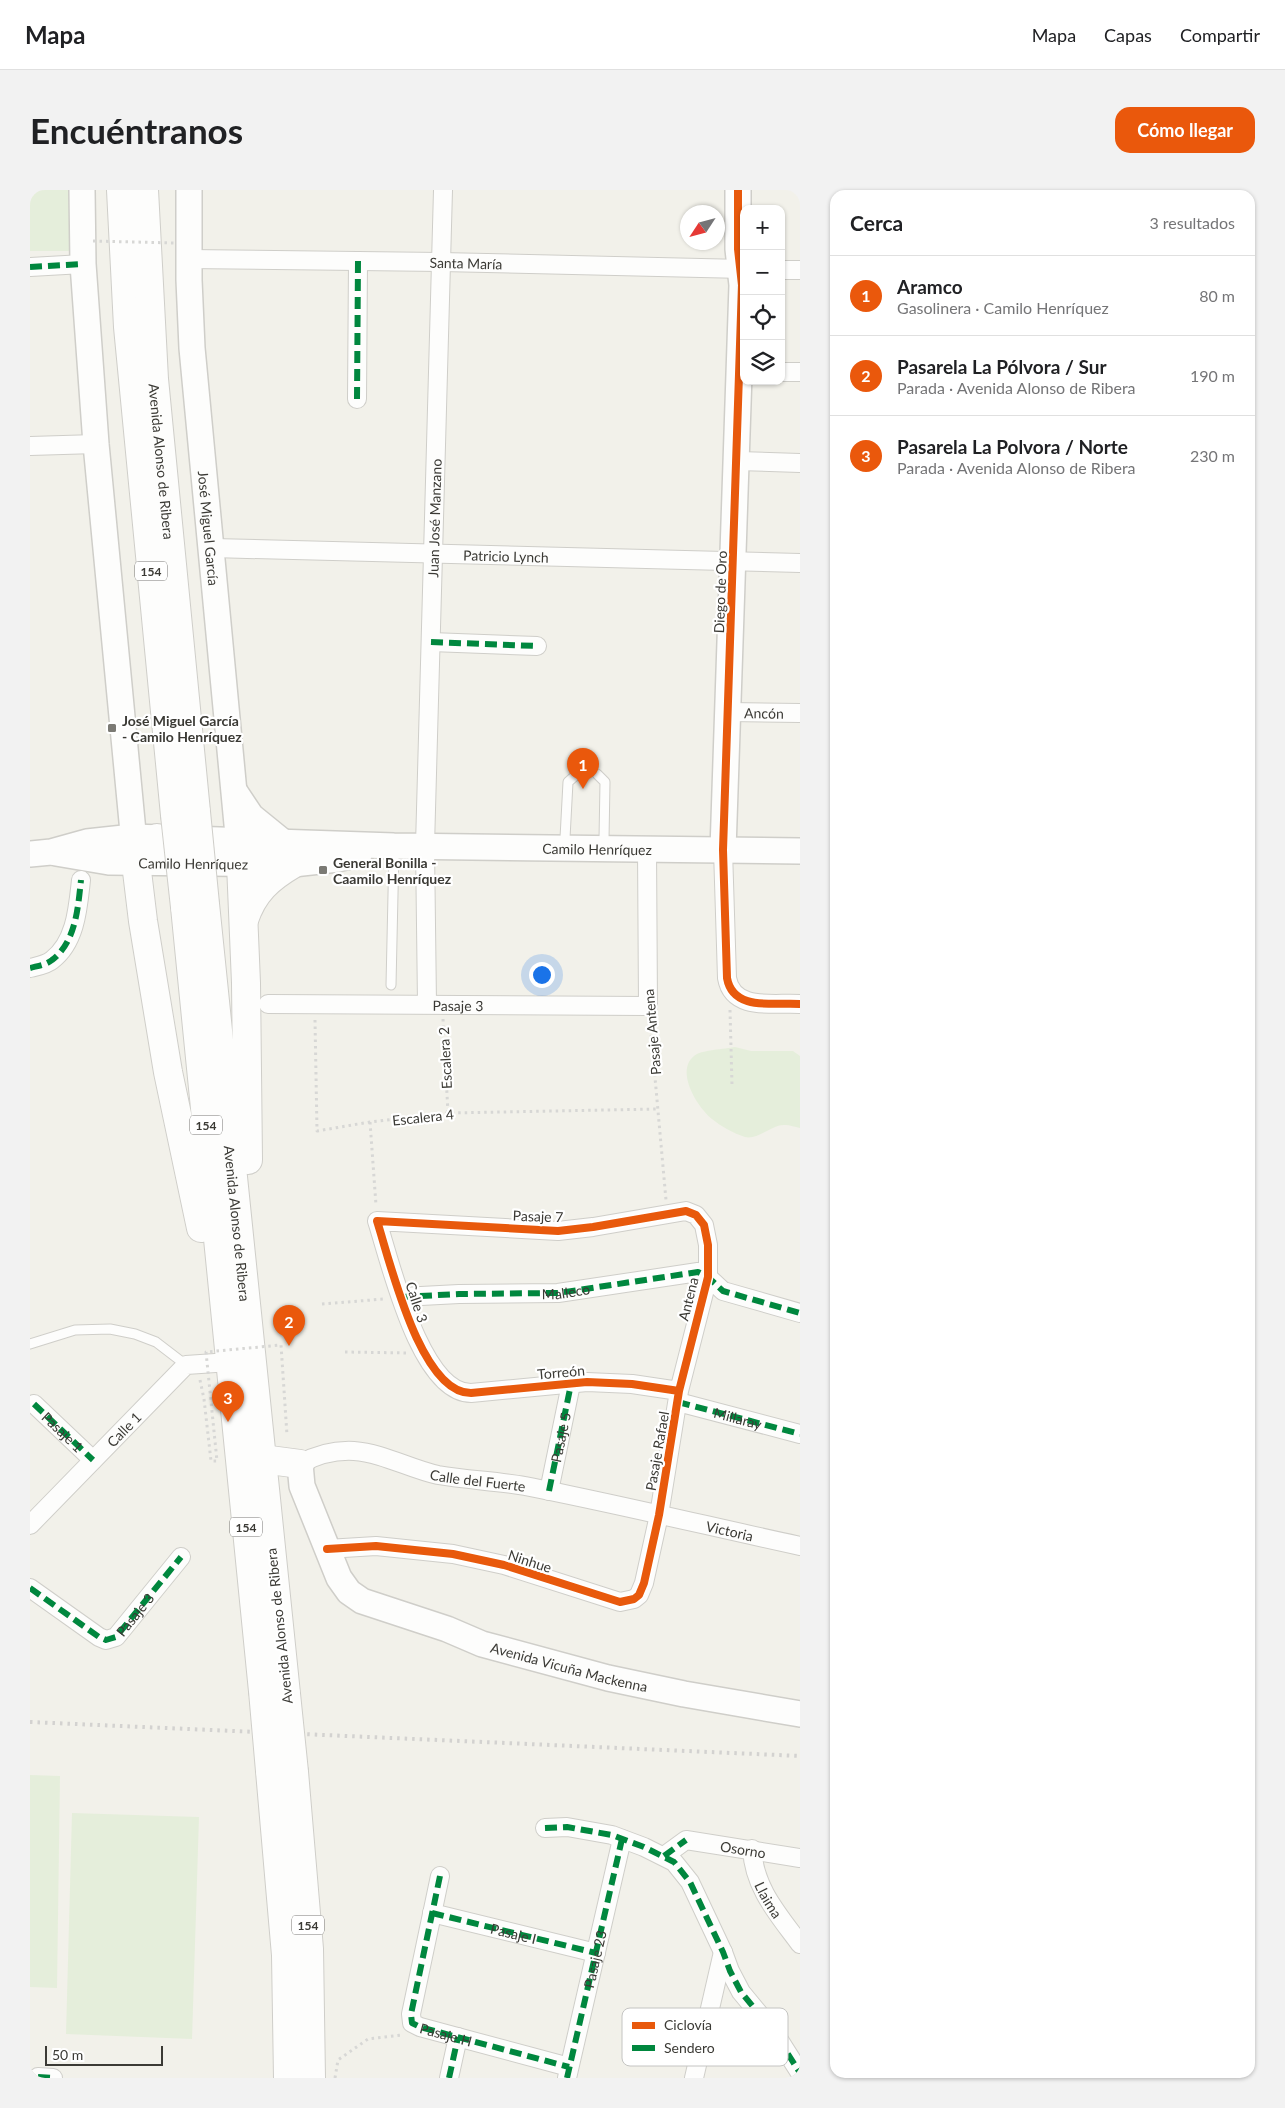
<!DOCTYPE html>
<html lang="es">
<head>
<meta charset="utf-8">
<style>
  body { margin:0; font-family:Lato,sans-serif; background:#f2f2f2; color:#202124 }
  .controls { position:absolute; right:15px; top:15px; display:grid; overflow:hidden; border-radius:10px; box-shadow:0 1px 4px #0004 }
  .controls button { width:45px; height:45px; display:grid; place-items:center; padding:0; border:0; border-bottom:1px solid #e0e0e0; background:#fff; color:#202124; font:25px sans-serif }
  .compass { position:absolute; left:650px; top:15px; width:45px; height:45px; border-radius:50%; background:#fff; box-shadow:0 1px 4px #0004; rotate:234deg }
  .scale { position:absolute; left:15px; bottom:12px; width:118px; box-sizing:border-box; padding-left:5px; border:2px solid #3b3a35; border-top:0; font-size:14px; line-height:18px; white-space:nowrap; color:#3b3a35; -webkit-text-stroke:4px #fff; paint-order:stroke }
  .you { position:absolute; left:511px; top:784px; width:18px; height:18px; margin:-12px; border:4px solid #fff; border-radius:50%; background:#1a73e8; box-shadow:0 0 0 8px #1a73e833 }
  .badge { display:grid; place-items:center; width:32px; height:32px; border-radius:50%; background:#ea580c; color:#fff; font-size:16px; font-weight:700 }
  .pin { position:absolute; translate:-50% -41px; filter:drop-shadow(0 1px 2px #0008) }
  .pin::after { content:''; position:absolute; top:26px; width:18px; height:15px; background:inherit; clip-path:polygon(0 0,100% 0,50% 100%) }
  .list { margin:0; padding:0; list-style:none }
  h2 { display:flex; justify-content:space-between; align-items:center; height:65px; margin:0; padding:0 20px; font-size:21px }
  h2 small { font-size:16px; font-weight:400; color:#757577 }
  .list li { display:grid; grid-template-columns:32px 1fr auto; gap:15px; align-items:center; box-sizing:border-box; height:80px; padding:0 20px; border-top:1px solid #e0e0e0 }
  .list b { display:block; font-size:19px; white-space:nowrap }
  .list p { margin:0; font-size:16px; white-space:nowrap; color:#757577 }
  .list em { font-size:16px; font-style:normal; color:#757577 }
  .icon { flex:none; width:28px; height:28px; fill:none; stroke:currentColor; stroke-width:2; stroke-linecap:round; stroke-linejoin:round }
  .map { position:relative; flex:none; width:770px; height:1888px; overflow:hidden; border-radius:15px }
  header { display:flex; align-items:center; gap:30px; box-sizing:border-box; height:70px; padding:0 25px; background:#fff; border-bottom:1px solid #e0e0e0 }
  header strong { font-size:24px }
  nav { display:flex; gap:28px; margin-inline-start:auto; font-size:18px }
  .intro { display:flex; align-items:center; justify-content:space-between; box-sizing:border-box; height:120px; padding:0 30px }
  h1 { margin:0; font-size:35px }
  .button { padding:12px 22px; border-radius:15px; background:#ea580c; color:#fff; font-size:18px; font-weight:700 }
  main { display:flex; gap:30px; padding:0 30px }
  aside { flex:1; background:#fff; border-radius:15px; box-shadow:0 1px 4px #0004 }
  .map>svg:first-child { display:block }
</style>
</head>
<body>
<header>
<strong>Mapa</strong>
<nav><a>Mapa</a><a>Capas</a><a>Compartir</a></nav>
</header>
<div class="intro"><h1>Encuéntranos</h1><a class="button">Cómo llegar</a></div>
<main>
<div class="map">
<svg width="770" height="1888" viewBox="0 0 770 1888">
  <rect width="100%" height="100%" fill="#f2f1ea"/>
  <g fill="#e5eedb">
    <rect x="0" y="0" width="42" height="61"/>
    <path d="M705,857L721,861H763L770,866V938C765,937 760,935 755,935C742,934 729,950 715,947C703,943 692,937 682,929C667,917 645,881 664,866C670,860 696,859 705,857Z"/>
    <polygon points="0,1585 30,1586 27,1798 0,1797"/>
    <polygon points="42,1623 169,1627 162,1849 36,1844"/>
  </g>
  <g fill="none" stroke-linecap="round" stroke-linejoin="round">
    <defs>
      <g id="lane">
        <polyline points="567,584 575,592 574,649 581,655"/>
        <polyline points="531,654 535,648 538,592 546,585"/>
        <polyline points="361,795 364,659"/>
        <polyline points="0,1154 45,1140 80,1139 105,1144 126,1152 156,1175"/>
      </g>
      <g id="street">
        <path id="s1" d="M158,69L411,72L714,79"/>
        <polyline points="0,77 53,74"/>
        <polyline points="751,80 770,80"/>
        <polyline points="751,182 770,182"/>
        <polyline points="327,209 328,71"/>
        <polyline points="0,256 66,254"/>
        <polyline points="707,271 770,273"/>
        <path id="s2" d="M182,358L770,373"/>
        <polyline points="401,452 507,456"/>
        <path id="s3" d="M698,522L770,523"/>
        <path d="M693,660L697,788C703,822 745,812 770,814"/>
        <path d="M0,778C7,776 16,775 22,770C46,752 48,717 51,690"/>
        <path id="s4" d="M238,814L618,816L617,659"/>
        <path id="s5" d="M397,814L395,656L413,0"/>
        <path id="s6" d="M372,1107L429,1104L528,1103L668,1082L678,1087L693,1101L770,1123"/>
        <path id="s7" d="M648,1212L770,1244"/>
        <polyline points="4,1214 63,1270"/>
        <path id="s8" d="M270,1274C286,1265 305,1260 324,1261C353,1263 380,1279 408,1285C437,1290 466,1291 495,1296C587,1314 678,1336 770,1356"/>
        <path id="s9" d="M519,1301L541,1194"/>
        <path id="s10" d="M0,1335L156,1175L200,1172"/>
        <path d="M297,1359L346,1356L423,1364L474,1375L590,1412L604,1409L609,1405L614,1393L629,1325L649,1201L678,1087V1055L674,1035L666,1025L656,1021L563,1037L528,1041L347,1031C360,1071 390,1203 441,1203L557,1192L602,1194L649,1201"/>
        <path id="s11" d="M0,1398L69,1447L76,1450L86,1447L151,1367"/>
        <polyline points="515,1638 537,1637 582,1645 614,1657 644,1672 660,1692 693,1762 700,1781 711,1802 744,1842 770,1883"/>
        <path id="s12" d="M722,1659C724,1698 748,1724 770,1754"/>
        <path id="s13" d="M634,1666L656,1650L770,1668"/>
        <polyline points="410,1686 381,1824 382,1833 390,1837 539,1877"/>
        <polyline points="402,1723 566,1763"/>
        <polyline points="8,1887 23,1888"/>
        <polyline points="419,1888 428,1847"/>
        <path id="s14" d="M537,1888L592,1649"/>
        <polyline points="664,1888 693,1762"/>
      </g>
      <g id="secondary">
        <polyline points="52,0 53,74 66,254 105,663"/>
        <path id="s15" d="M159,0V90L162,158L210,666"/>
        <polyline points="205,602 221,626 253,652"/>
        <polyline points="693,660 712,95 708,59 708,0"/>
        <path id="s16" d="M26,663L79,672L263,674L308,669L329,664"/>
        <path id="s17" d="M0,664L21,662L57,652L103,647L364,656L770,661"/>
        <path id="s18" d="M270,1274L272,1296L309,1388L319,1402L332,1411L417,1439L452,1454L578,1488L654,1504L770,1524"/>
      </g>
      <g id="highway">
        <polyline points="91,0 98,137 145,625"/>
        <path id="s19" d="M114,0L124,189L166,622"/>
        <polyline points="127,648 113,656 106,673 113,731 138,882 171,1038"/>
        <polyline points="211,674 216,793 218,970"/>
        <path id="s20" d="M175,714L256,1504"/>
        <polyline points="155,717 233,1501"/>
        <path d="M214,730C223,702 239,688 263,674"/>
        <polyline points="232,1269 270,1274"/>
        <polyline points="240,1581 256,1765 258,1888"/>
        <polyline points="264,1582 279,1759 281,1888"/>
      </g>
    </defs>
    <use href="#lane" stroke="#cfcec9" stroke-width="11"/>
    <use href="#street" stroke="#cfcec9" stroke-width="20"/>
    <use href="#secondary" stroke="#cfcec9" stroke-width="28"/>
    <use href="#highway" stroke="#cfcec9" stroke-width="30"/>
    <g stroke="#d7d7d5" stroke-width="3" stroke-dasharray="2.5 4" stroke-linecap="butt">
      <polyline points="700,820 702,895"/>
      <polyline points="413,829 418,923"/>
      <polyline points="285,830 287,941 340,932 418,923 627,919"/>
      <polyline points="620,832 636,1010"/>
      <polyline points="340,932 346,1015"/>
      <polyline points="292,1114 354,1109"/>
      <polyline points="315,1162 378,1163"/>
      <polyline points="170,1190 174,1209"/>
      <polyline points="305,1888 308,1870 338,1849 372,1845"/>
    </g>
    <use href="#lane" stroke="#fdfdfc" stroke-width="9"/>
    <use href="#street" stroke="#fdfdfc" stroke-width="18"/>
    <use href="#secondary" stroke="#fdfdfc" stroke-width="25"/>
    <use href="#highway" stroke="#fdfdfc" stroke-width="28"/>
    <polyline stroke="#d3d2d0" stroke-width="4" stroke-dasharray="2.5 5" stroke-linecap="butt" points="0,1532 770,1566"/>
    <defs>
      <g id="highway-bridge">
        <polyline points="166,622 175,714"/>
        <polyline points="145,625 155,717"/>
        <polyline points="233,1501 240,1581"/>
        <polyline points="256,1504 264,1582"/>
      </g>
    </defs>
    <use href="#highway-bridge" stroke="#cfcec9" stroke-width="30" stroke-linecap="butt"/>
    <g stroke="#d7d7d5" stroke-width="3" stroke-dasharray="2.5 4" stroke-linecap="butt">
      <polyline points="63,51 144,53"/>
      <polyline points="174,1209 181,1271 187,1271 176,1162 251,1155 257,1245"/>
    </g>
    <use href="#highway-bridge" stroke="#fdfdfc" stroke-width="28"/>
    <g stroke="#00873e" stroke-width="6" stroke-dasharray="12 6" stroke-linecap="butt">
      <polyline points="0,77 53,74"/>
      <polyline points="327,209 328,71"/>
      <polyline points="401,452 507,456"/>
      <path d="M0,778C7,776 16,775 22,770C46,752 48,717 51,690"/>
      <polyline points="372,1107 429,1104 528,1103 668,1082 678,1087 693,1101 770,1123"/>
      <polyline points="648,1212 770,1244"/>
      <path id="s21" d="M4,1214L63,1270"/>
      <polyline points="519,1301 541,1194"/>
      <polyline points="0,1398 69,1447 76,1450 86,1447 151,1367"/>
      <polyline points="515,1638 537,1637 582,1645 614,1657 644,1672 660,1692 693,1762 700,1781 711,1802 744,1842 770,1883"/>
      <polyline points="634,1666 656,1650"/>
      <path id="s22" d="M410,1686L381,1824L382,1833L390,1837L539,1877"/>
      <path id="s23" d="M402,1723L566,1763"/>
      <polyline points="8,1887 23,1888"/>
      <polyline points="419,1888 428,1847"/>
      <polyline points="537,1888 592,1649"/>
    </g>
    <defs>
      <g id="cycleway">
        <path d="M708,0V59L712,95L693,660L697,788C703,822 745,812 770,814"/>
        <path d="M297,1359L346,1356L423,1364L474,1375L590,1412L604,1409L609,1405L614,1393L629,1325L649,1201L678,1087V1055L674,1035L666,1025L656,1021L563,1037L528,1041L347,1031C360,1071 390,1203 441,1203L557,1192L602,1194L649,1201"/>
      </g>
    </defs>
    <use href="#cycleway" stroke="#fff" stroke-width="11"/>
    <use href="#cycleway" stroke="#e8590c" stroke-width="8"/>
  </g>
  <g fill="#7b7a74" stroke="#fff" stroke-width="2">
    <rect x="77" y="533" width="10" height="10" rx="2.5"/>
    <rect x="288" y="675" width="10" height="10" rx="2.5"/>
  </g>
  <g text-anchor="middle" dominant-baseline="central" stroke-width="4.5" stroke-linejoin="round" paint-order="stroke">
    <g fill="#fff" stroke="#767572" stroke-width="1">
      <rect x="105" y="371.5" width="32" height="19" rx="4"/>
      <rect x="160" y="925.5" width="32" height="19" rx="4"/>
      <rect x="200" y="1327.5" width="32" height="19" rx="4"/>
      <rect x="262" y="1725.5" width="32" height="19" rx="4"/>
    </g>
    <g font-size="12" font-weight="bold" fill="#3b3a35">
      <text x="121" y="381">154</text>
      <text x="176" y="935">154</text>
      <text x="216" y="1337">154</text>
      <text x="278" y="1735">154</text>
    </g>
    <g font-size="14" fill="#3b3a35" stroke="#fff">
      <text stroke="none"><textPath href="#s1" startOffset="278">Santa María</textPath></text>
      <text stroke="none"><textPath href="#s19" startOffset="272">Avenida Alonso de Ribera</textPath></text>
      <text stroke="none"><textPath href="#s5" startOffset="486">Juan José Manzano</textPath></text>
      <text stroke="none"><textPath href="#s15" startOffset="339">José Miguel García</textPath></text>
      <text stroke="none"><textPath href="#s2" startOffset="294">Patricio Lynch</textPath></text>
      <text transform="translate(690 402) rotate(-88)">Diego de Oro</text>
      <text stroke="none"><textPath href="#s3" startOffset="36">Ancón</textPath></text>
      <text stroke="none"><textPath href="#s17" startOffset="569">Camilo Henríquez</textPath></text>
      <text stroke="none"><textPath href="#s16" startOffset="138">Camilo Henríquez</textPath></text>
      <text stroke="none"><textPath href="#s4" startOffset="190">Pasaje 3</textPath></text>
      <text transform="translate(622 842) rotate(-95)">Pasaje Antena</text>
      <text transform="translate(415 868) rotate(-93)">Escalera 2</text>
      <text transform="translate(393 927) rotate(-6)">Escalera 4</text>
      <text transform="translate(508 1026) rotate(2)">Pasaje 7</text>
      <text stroke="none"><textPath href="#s20" startOffset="321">Avenida Alonso de Ribera</textPath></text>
      <text stroke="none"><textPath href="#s6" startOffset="164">Malleco</textPath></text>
      <text transform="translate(658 1109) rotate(-76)">Antena</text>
      <text transform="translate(387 1112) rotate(72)">Calle 3</text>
      <text transform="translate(531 1182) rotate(-5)">Torreón</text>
      <text stroke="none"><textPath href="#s7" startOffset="62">Millaray</textPath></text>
      <text stroke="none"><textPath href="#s10" startOffset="134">Calle 1</textPath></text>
      <text stroke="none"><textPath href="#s21" startOffset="40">Pasaje 1</textPath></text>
      <text stroke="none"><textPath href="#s9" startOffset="55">Pasaje 5</textPath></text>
      <text transform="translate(627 1261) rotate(-80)">Pasaje Rafael</text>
      <text stroke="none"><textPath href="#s8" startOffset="184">Calle del Fuerte</textPath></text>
      <text stroke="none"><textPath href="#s8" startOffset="441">Victoria</textPath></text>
      <text transform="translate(500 1371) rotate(18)">Ninhue</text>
      <text stroke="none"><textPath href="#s11" startOffset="132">Pasaje 3</textPath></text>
      <text transform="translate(249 1436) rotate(-96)">Avenida Alonso de Ribera</text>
      <text stroke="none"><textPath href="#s18" startOffset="372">Avenida Vicuña Mackenna</textPath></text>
      <text stroke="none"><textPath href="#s13" startOffset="85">Osorno</textPath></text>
      <text stroke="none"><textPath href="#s12" startOffset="54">Llaima</textPath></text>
      <text stroke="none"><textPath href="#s23" startOffset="84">Pasaje I</textPath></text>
      <text stroke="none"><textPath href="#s14" startOffset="122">Pasaje 23</textPath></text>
      <text stroke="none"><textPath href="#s22" startOffset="186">Pasaje H</textPath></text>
    </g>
    <g font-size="14" font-weight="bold" fill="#3b3a35" stroke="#fff" text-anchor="start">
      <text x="92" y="530">José Miguel García<tspan x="92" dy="16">- Camilo Henríquez</tspan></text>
      <text x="303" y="672">General Bonilla -<tspan x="303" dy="16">Caamilo Henríquez</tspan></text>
    </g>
  </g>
  <rect x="592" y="1818" width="166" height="58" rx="8" fill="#fff" stroke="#c4c4c2" stroke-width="1"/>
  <rect x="602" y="1832" width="23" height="7" fill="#e8590c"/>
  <rect x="602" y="1855" width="23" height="6" fill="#00873e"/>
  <g font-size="14" fill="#3b3a35">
    <text x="634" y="1840">Ciclovía</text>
    <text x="634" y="1863">Sendero</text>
  </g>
</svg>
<div class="controls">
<button>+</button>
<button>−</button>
<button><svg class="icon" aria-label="locate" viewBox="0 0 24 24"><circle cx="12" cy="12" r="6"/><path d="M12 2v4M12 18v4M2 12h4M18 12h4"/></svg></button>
<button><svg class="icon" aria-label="layers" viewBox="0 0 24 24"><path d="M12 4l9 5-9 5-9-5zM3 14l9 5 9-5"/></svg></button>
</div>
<svg class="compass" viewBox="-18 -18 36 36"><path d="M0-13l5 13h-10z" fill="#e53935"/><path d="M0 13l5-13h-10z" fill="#757577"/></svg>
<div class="scale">50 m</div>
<div class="you"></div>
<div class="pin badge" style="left:553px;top:599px">1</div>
<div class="pin badge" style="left:259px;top:1156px">2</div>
<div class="pin badge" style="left:198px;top:1232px">3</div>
</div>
<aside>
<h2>Cerca<small>3 resultados</small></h2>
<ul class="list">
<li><span class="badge">1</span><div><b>Aramco</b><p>Gasolinera · Camilo Henríquez</p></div><em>80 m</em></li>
<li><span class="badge">2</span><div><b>Pasarela La Pólvora / Sur</b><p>Parada · Avenida Alonso de Ribera</p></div><em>190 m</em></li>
<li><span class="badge">3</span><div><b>Pasarela La Polvora / Norte</b><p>Parada · Avenida Alonso de Ribera</p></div><em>230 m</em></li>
</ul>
</aside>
</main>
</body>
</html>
